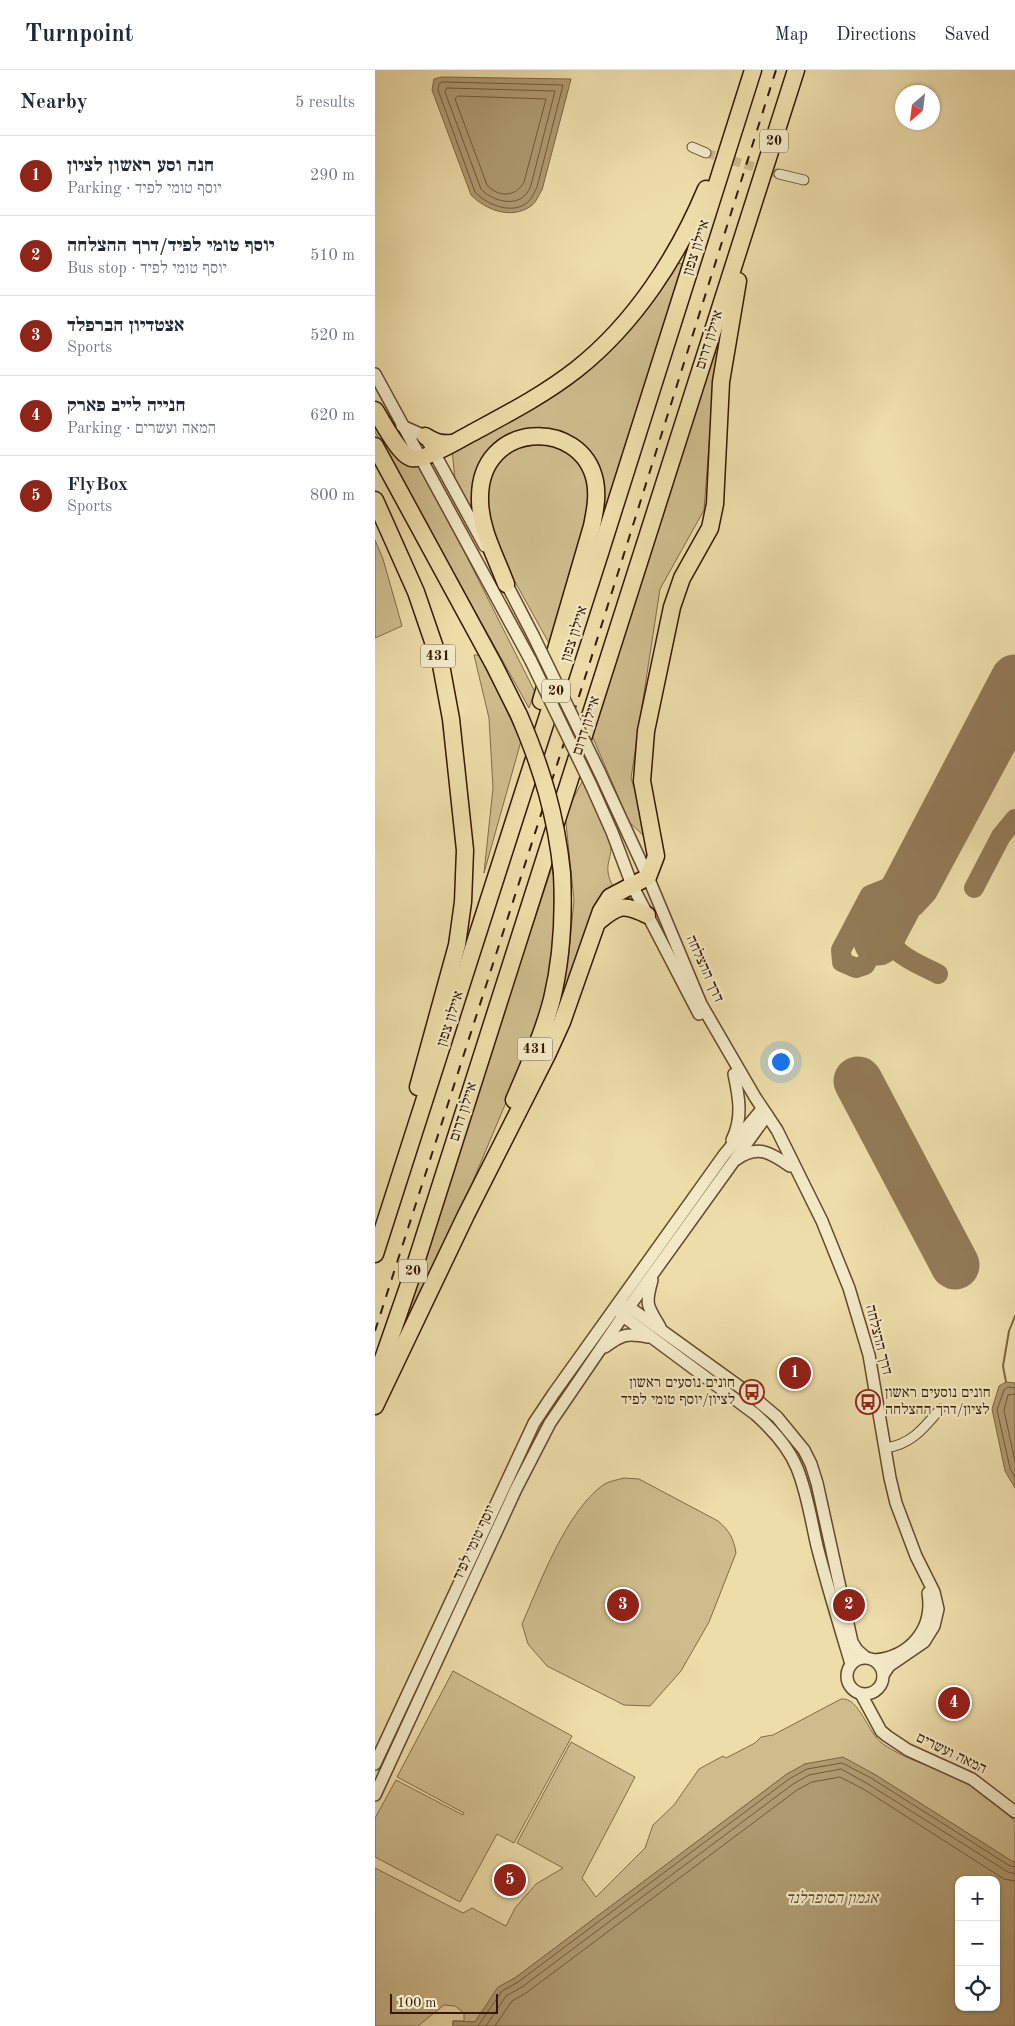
<!DOCTYPE html>
<html lang="en">
<head>
<meta charset="utf-8">
<style>
  body { margin:0; font-family:"Old Standard TT","Frank Ruhl Libre",serif; background:#f6f6f7; color:#1f2937 }
  .controls { position:absolute; right:15px; bottom:15px; display:grid; overflow:hidden; border-radius:10px; box-shadow:0 1px 4px #0004 }
  .controls button { width:45px; height:45px; display:grid; place-items:center; padding:0; border:0; border-bottom:1px solid #e0e1e3; background:#fff; color:#1f2937; font:25px sans-serif }
  .compass { position:absolute; left:520px; top:15px; width:45px; height:45px; border-radius:50%; background:#fff; box-shadow:0 1px 4px #0004; rotate:208deg }
  .scale { position:absolute; left:15px; bottom:12px; width:108px; box-sizing:border-box; padding-left:5px; border:2px solid #351802; border-top:0; font-size:14px; line-height:18px; white-space:nowrap; color:#351802; -webkit-text-stroke:4px #f3e9c7; paint-order:stroke }
  .you { position:absolute; left:405px; top:991px; width:18px; height:18px; margin:-12px; border:4px solid #fff; border-radius:50%; background:#1a73e8; box-shadow:0 0 0 8px #1a73e833 }
  .badge { display:grid; place-items:center; width:32px; height:32px; border-radius:50%; background:#8f2418; color:#fff; font-size:16px; font-weight:700 }
  .pin { position:absolute; translate:-50% -50%; border:2px solid #fff; box-shadow:0 1px 5px #0006 }
  .list { margin:0; padding:0; list-style:none }
  h2 { display:flex; justify-content:space-between; align-items:center; height:65px; margin:0; padding:0 20px; font-size:21px }
  h2 small { font-size:16px; font-weight:400; color:#747a83 }
  .list li { display:grid; grid-template-columns:32px 1fr auto; gap:15px; align-items:center; box-sizing:border-box; height:80px; padding:0 20px; border-top:1px solid #e0e1e3 }
  .list b { display:block; font-size:19px; white-space:nowrap }
  .list p { margin:0; font-size:16px; white-space:nowrap; color:#747a83 }
  .list em { font-size:16px; font-style:normal; color:#747a83 }
  .icon { flex:none; width:28px; height:28px; fill:none; stroke:currentColor; stroke-width:2; stroke-linecap:round; stroke-linejoin:round }
  .map { position:relative; flex:none; width:640px; height:1956px; overflow:hidden }
  header { display:flex; align-items:center; gap:30px; box-sizing:border-box; height:70px; padding:0 25px; background:#fff; border-bottom:1px solid #e0e1e3 }
  header strong { font-size:24px }
  nav { display:flex; gap:28px; margin-inline-start:auto; font-size:18px }
  main { display:flex }
  aside { flex:1; background:#fff }
  .map>svg:first-child { display:block }
</style>
</head>
<body>
<header>
<strong>Turnpoint</strong>
<nav><a>Map</a><a>Directions</a><a>Saved</a></nav>
</header>
<main>
<aside>
<h2>Nearby<small>5 results</small></h2>
<ul class="list">
<li><span class="badge">1</span><div><b>חנה וסע ראשון לציון</b><p>Parking · יוסף טומי לפיד</p></div><em>290 m</em></li>
<li><span class="badge">2</span><div><b>יוסף טומי לפיד/דרך ההצלחה</b><p>Bus stop · יוסף טומי לפיד</p></div><em>510 m</em></li>
<li><span class="badge">3</span><div><b>אצטדיון הברפלד</b><p>Sports</p></div><em>520 m</em></li>
<li><span class="badge">4</span><div><b>חנייה לייב פארק</b><p>Parking · המאה ועשרים</p></div><em>620 m</em></li>
<li><span class="badge">5</span><div><b>FlyBox</b><p>Sports</p></div><em>800 m</em></li>
</ul>
</aside>
<div class="map">
<svg width="640" height="1956" viewBox="0 0 640 1956">
  <rect width="100%" height="100%" fill="#eddda9"/>
  <filter id="stains"><feTurbulence type="fractalNoise" baseFrequency=".004" numOctaves="4"/><feColorMatrix values="0 0 0 0 .2 0 0 0 0 .09 0 0 0 0 .02 0 0 0 .5 -.17"/></filter>
  <radialGradient id="worn" r=".72"><stop offset=".6" stop-color="#630" stop-opacity="0"/><stop offset="1" stop-color="#630" stop-opacity=".3"/></radialGradient>
  <g fill="#cebc8d" stroke="#826a48">
    <polygon points="300,193 308,194 231,444 227,440 211,379 134,366 114,379 106,391 98,415 99,433 92,436 80,410 77,379 152,340"/>
    <polygon points="335,281 343,284 338,322 329,440 285,519 256,708 275,769 269,766 254,752 216,663"/>
    <polygon points="0,349 35,394 47,398 160,622 154,638 0,362"/>
    <polygon points="146,374 179,374 208,393 216,429 175,575 128,490 111,440 117,396"/>
    <polygon points="0,470 8,489 27,556 0,568"/>
    <polygon points="99,585 105,585 146,671 109,803 118,718 114,648"/>
    <path d="M208,710C216,728 230,750 235,768C240,789 225,794 239,818L189,932L183,934L194,882L199,830L190,744Z"/>
    <polygon points="178,794 182,848 174,908 165,942 148,992 40,1249 12,1304 59,1155"/>
    <path d="M249,1408L264,1409L343,1451C354,1460 359,1469 361,1483L334,1552L306,1601L275,1636L249,1635L172,1596L153,1574L147,1554C165,1513 191,1442 228,1415C234,1411 242,1410 249,1408Z"/>
    <polygon points="78,1601 197,1666 139,1773 122,1764 85,1832 0,1787 0,1748 21,1710 88,1745 89,1743 22,1707"/>
    <path d="M466,1629C485,1627 492,1663 508,1674C531,1690 560,1697 585,1709C606,1720 623,1737 640,1751V1793L499,1704L468,1688L430,1694L412,1704L140,1908L124,1917L100,1952L78,1951V1956V1951H89V1943L80,1936L69,1935L43,1956H0V1798L88,1843L97,1838L131,1856L140,1838L161,1814L188,1798L142,1773L196,1672L260,1707L207,1808L221,1827L270,1778L278,1755L299,1735L324,1699L348,1686L351,1688L380,1673L386,1667L398,1665Z"/>
  </g>
  <g fill="#ae9a70" stroke="#7e6644" fill-rule="evenodd">
    <path d="M67,7L196,9L167,120C164,124 161,133 156,136C136,150 111,140 96,125L57,20L59,9Z"/>
    <polygon points="631,1312 640,1313 640,1418 630,1401 617,1339 624,1316"/>
    <path d="M468,1687L499,1704L640,1793V1956H78V1951L100,1952L123,1917L140,1908L412,1704L430,1694ZM584,1810H621V1937H584Z"/>
  </g>
  <g fill="none" stroke-linecap="round" stroke-linejoin="round">
    <g stroke="#725939" stroke-width="1">
      <path d="M68,12L188,15L162,117C160,121 157,128 154,131C139,146 112,135 100,122L63,20L64,14Z"/>
      <path d="M72,18L180,21L156,115C155,118 153,123 150,125C138,138 115,129 106,119L70,22Z"/>
      <path d="M83,26L171,29L149,112C141,127 124,128 112,115L80,29Z"/>
      <polyline points="640,1318 633,1317 629,1320 622,1340 635,1398 640,1408"/>
      <polyline points="640,1324 633,1325 629,1340 640,1392"/>
      <polyline points="103,1956 127,1921 143,1912 414,1709 432,1699 467,1693 496,1708 635,1796 640,1797"/>
      <polyline points="111,1956 131,1926 147,1917 418,1714 434,1705 466,1699 493,1714 633,1802 640,1804"/>
      <polyline points="120,1956 137,1931 151,1923 422,1720 437,1712 465,1707 490,1720 629,1809 640,1811"/>
    </g>
    <polyline stroke="#7e6644" stroke-width="2" points="631,1312 628,1296 634,1261 640,1246"/>
    <g stroke="#917a56" stroke-width="20">
      <polyline points="599,818 626,766 640,749"/>
      <polyline points="503,871 490,895 481,898 467,892 466,880 495,825 535,809"/>
      <path d="M563,904C549,896 515,885 517,867C517,858 526,847 530,839L540,836L552,823L640,659"/>
    </g>
    <g stroke="#917a56" stroke-width="49">
      <polyline points="503,871 640,609"/>
      <polyline points="483,1011 580,1195"/>
    </g>
    <polyline stroke="#c8b688" stroke-width="9" stroke-dasharray="9 4.5" stroke-linecap="butt" points="331,83 404,104"/>
    <defs>
      <g id="minor">
        <polyline points="317,77 331,83"/>
        <polyline points="404,104 429,110"/>
        <path d="M510,1378C536,1375 549,1358 565,1339"/>
      </g>
      <g id="tertiary">
        <polyline points="0,304 156,591"/>
        <polyline points="27,356 50,366 110,476"/>
        <polyline points="128,507 158,565"/>
        <polyline points="224,701 273,807 326,934 380,1027 402,1060 447,1151 474,1218 494,1285 515,1408 521,1433 541,1486 559,1522 563,1539 559,1556 549,1572 514,1596 508,1605"/>
        <polyline points="216,715 237,762 257,815 324,944"/>
        <path d="M357,1070C368,1048 364,1027 359,1004"/>
        <path d="M362,1089C383,1074 396,1083 415,1096"/>
        <path d="M277,1210C270,1235 272,1235 285,1257"/>
        <polyline points="248,1236 254,1237 376,1325 402,1347 429,1380 436,1394 442,1413 477,1572 482,1580 490,1587"/>
        <path d="M244,1241L248,1246L380,1344C397,1359 413,1376 422,1398C432,1422 436,1450 442,1476C452,1515 464,1554 476,1594"/>
        <path d="M230,1277C247,1264 252,1263 273,1267"/>
        <circle cx="490" cy="1606" r="18"/>
        <path d="M499,1590C535,1587 559,1559 553,1523"/>
        <polyline points="486,1624 506,1661 512,1666 533,1680 597,1709 640,1742"/>
        <polyline points="0,1694 159,1353 179,1323 349,1085 387,1039"/>
        <polyline points="0,1725 141,1419 175,1353 254,1237 392,1045"/>
      </g>
      <g id="motorway">
        <path d="M0,340C8,352 23,383 36,388C47,392 84,370 95,364C132,344 169,325 202,299C260,253 303,186 331,119"/>
        <path d="M50,366C59,372 66,374 77,373"/>
        <polyline points="0,376 119,595 144,645"/>
        <polyline points="0,430 41,522 66,595 76,649 90,780 88,832 82,875 43,1017"/>
        <path d="M131,514C121,487 105,459 105,430C103,350 207,347 220,411C223,426 220,441 217,456L166,631"/>
        <path d="M223,852C243,835 249,833 272,845"/>
        <path d="M139,1030C153,997 168,964 177,929C187,888 189,845 187,803"/>
        <polyline points="0,1184 225,483 378,0"/>
        <polyline points="0,1312 35,1211 421,0"/>
        <polyline points="0,1336 91,1145 172,985 187,952 226,841 235,827 273,807 281,786 267,711 271,661 297,537 307,508 335,458 340,434 346,312 363,211"/>
      </g>
    </defs>
    <use href="#minor" stroke="#63492c" stroke-width="11"/>
    <use href="#tertiary" stroke="#63492c" stroke-width="14"/>
    <use href="#motorway" stroke="#351802" stroke-width="19"/>
    <use href="#minor" stroke="#f3e9c7" stroke-width="9"/>
    <use href="#tertiary" stroke="#f3e9c7" stroke-width="11"/>
    <use href="#motorway" stroke="#eddda9" stroke-width="16"/>
    <polyline stroke="#351802" stroke-width="2" stroke-dasharray="9 9" stroke-linecap="butt" points="0,1261 215,592 401,0"/>
    <defs>
      <g id="tertiary-bridge">
        <polyline points="158,565 224,701"/>
        <polyline points="156,591 216,715"/>
      </g>
      <path id="motorway-bridge" d="M144,645C167,699 181,745 187,803"/>
    </defs>
    <use href="#tertiary-bridge" stroke="#63492c" stroke-width="14" stroke-linecap="butt"/>
    <use href="#motorway-bridge" stroke="#351802" stroke-width="19" stroke-linecap="butt"/>
    <use href="#tertiary-bridge" stroke="#f3e9c7" stroke-width="11"/>
    <use href="#motorway-bridge" stroke="#eddda9" stroke-width="16"/>
  </g>
  <defs>
    <symbol id="bus-ring" viewBox="-11 -11 22 22"><circle r="9.5" fill="#f3e9c7" stroke="#8f2418" stroke-width="1.5"/><path d="M-5-6H5V4H4V6H2V4H-2V6H-4V4H-5ZM-3.5-4V0h7V-4ZM-3.5 1.2v1.5H-2V1.2ZM2 1.2v1.5H3.5V1.2Z" fill="#8f2418"/></symbol>
  </defs>
  <g fill-rule="evenodd">
    <use href="#bus-ring" x="363" y="1308" width="28" height="28"/>
    <use href="#bus-ring" x="479" y="1318" width="28" height="28"/>
  </g>
  <g text-anchor="middle" dominant-baseline="central" stroke-width="4.5" stroke-linejoin="round" paint-order="stroke">
    <g fill="#f3e9c7" stroke="#6e573d" stroke-width="1">
      <rect x="385" y="59.5" width="28" height="23" rx="4"/>
      <rect x="45.5" y="574.5" width="35" height="23" rx="4"/>
      <rect x="167" y="609.5" width="28" height="23" rx="4"/>
      <rect x="142.5" y="967.5" width="35" height="23" rx="4"/>
      <rect x="24" y="1189.5" width="28" height="23" rx="4"/>
    </g>
    <g font-size="14" font-weight="bold" fill="#351802">
      <text x="399" y="71">20</text>
      <text x="63" y="586">431</text>
      <text x="181" y="621">20</text>
      <text x="160" y="979">431</text>
      <text x="38" y="1201">20</text>
    </g>
    <g font-size="15" fill="#351802" stroke="#f3e9c7">
      <text transform="translate(322 178) rotate(-72)">איילון צפון</text>
      <text transform="translate(335 270) rotate(-72)">איילון דרום</text>
      <text transform="translate(200 564) rotate(-72)">איילון צפון</text>
      <text transform="translate(212 656) rotate(-72)">איילון דרום</text>
      <text transform="translate(329 899) rotate(66)">דרך ההצלחה</text>
      <text transform="translate(76 949) rotate(-72)">איילון צפון</text>
      <text transform="translate(89 1042) rotate(-72)">איילון דרום</text>
      <text transform="translate(503 1270) rotate(76)">דרך ההצלחה</text>
      <text transform="translate(100 1473) rotate(-65)">יוסף טומי לפיד</text>
      <text transform="translate(576 1684) rotate(26)">המאה ועשרים</text>
    </g>
    <g font-size="15" fill="#351802" stroke="#f3e9c7" text-anchor="end">
      <text x="360" y="1313">חונים נוסעים ראשון<tspan x="360" dy="17">לציון/יוסף טומי לפיד</tspan></text>
      <text x="510" y="1323" text-anchor="start">חונים נוסעים ראשון<tspan x="510" dy="17">לציון/דרך ההצלחה</tspan></text>
    </g>
    <g font-size="16" font-style="italic" fill="#654c2e" stroke="#f3e9c7">
      <text x="457" y="1829">אגמון הסופרלנד</text>
    </g>
  </g>
  <rect width="100%" height="100%" filter="url(#stains)"/>
  <rect width="100%" height="100%" fill="url(#worn)"/>
</svg>
<div class="controls">
<button>+</button>
<button>−</button>
<button><svg class="icon" aria-label="locate" viewBox="0 0 24 24"><circle cx="12" cy="12" r="6"/><path d="M12 2v4M12 18v4M2 12h4M18 12h4"/></svg></button>
</div>
<svg class="compass" viewBox="-18 -18 36 36"><path d="M0-13l5 13h-10z" fill="#e53935"/><path d="M0 13l5-13h-10z" fill="#747a83"/></svg>
<div class="scale">100 m</div>
<div class="you"></div>
<div class="pin badge" style="left:420px;top:1303px">1</div>
<div class="pin badge" style="left:474px;top:1535px">2</div>
<div class="pin badge" style="left:248px;top:1535px">3</div>
<div class="pin badge" style="left:579px;top:1633px">4</div>
<div class="pin badge" style="left:135px;top:1810px">5</div>
</div>
</main>
</body>
</html>
